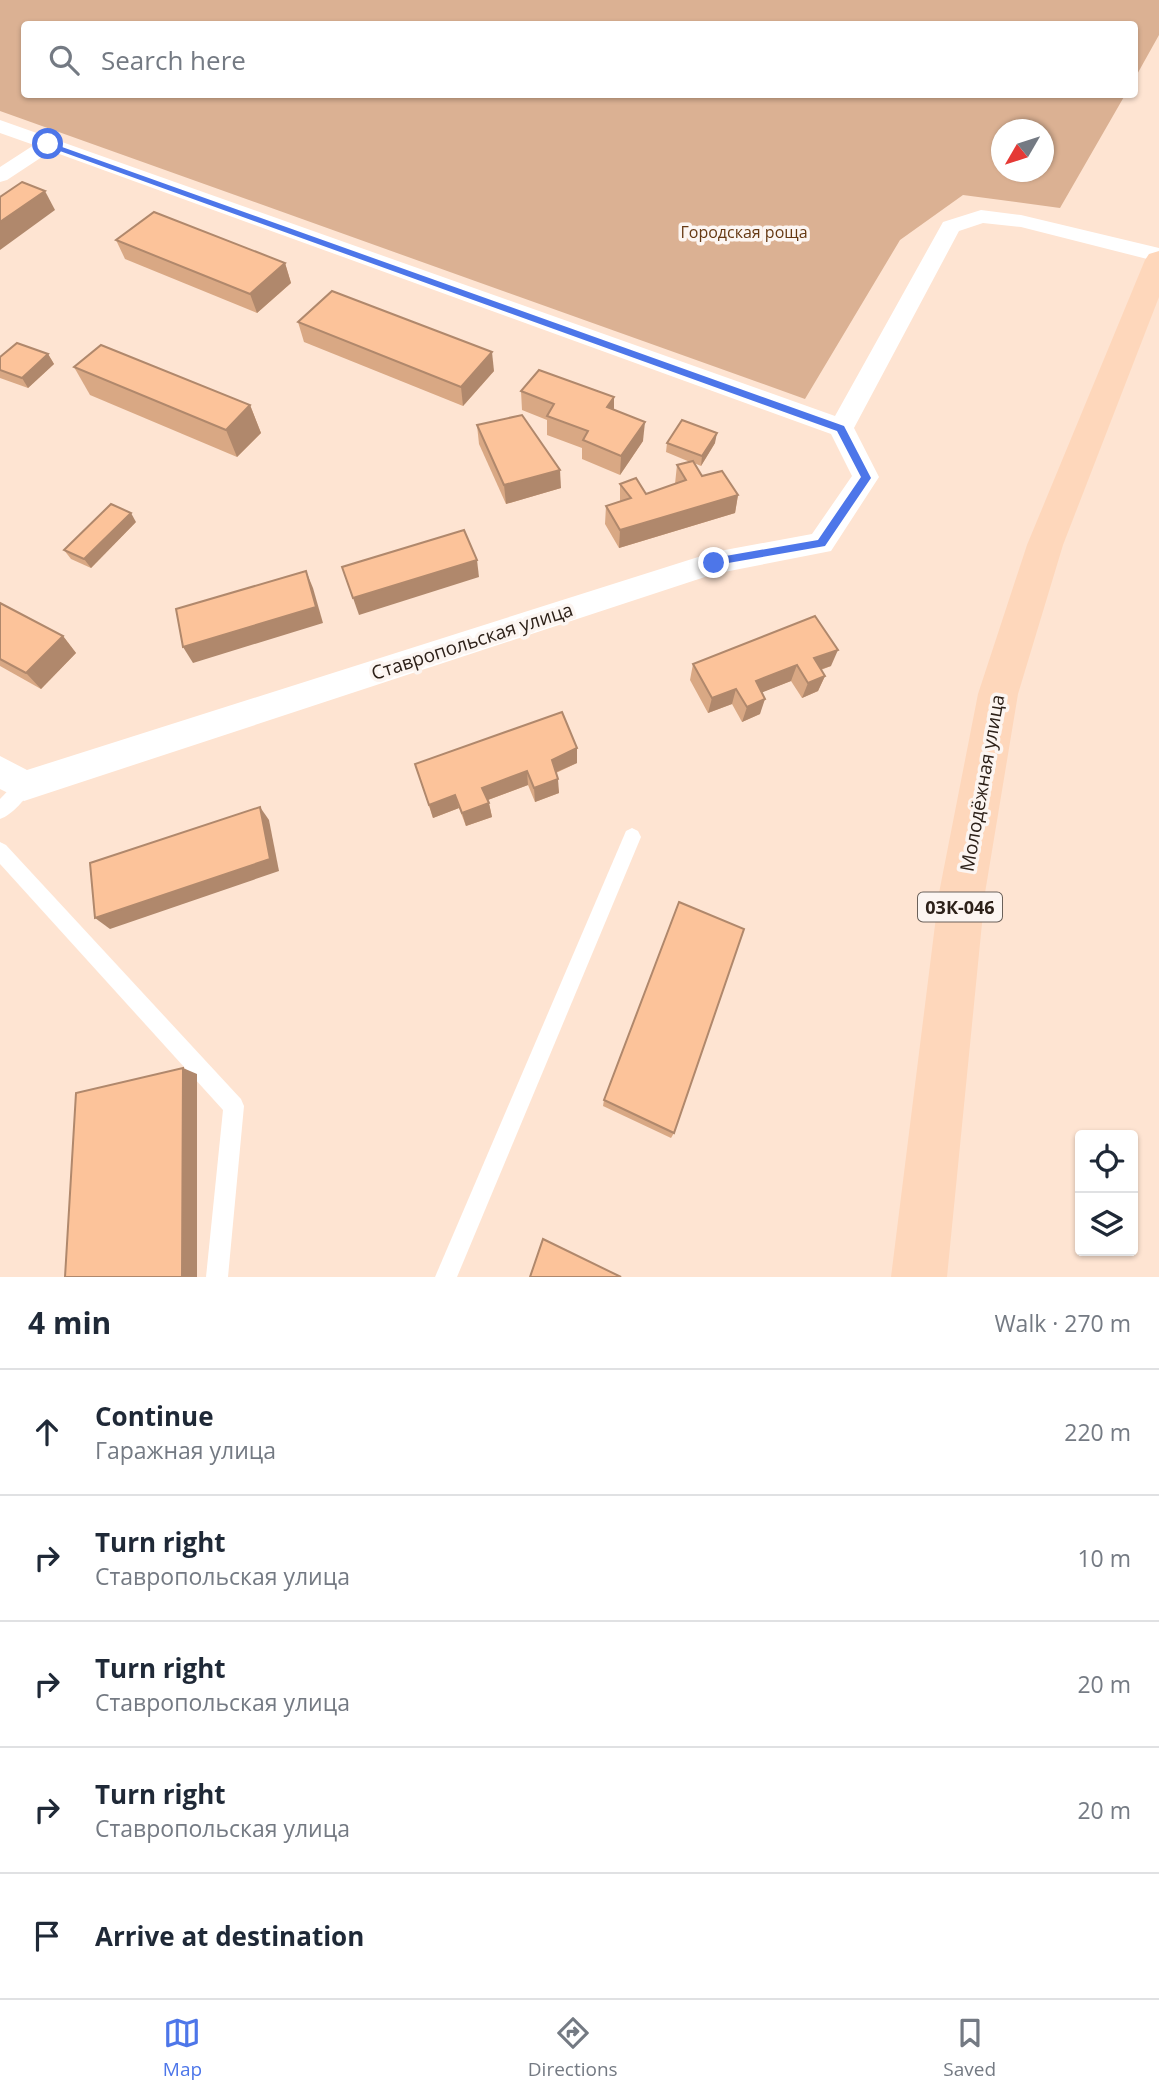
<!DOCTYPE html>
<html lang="en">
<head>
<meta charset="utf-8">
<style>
  body { margin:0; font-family:"Open Sans",sans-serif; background:#f2f2f3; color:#1f2937 }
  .controls { position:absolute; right:21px; bottom:21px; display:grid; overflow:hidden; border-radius:7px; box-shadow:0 2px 5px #0004 }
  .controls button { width:63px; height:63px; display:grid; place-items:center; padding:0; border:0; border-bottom:2px solid #e0e1e3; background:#fff; color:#1f2937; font:35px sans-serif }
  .compass { position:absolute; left:991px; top:119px; width:63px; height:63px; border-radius:50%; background:#fff; box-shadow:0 2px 5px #0004; rotate:231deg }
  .stop { position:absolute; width:21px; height:21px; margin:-16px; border:5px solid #4d76e9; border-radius:50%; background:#fff }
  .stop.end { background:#4d76e9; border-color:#fff; box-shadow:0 2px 7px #0008 }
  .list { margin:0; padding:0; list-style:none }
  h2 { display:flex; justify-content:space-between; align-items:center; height:91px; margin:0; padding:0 28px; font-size:30px }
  h2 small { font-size:23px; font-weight:400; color:#747a83 }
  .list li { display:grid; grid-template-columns:46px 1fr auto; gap:21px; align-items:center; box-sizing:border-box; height:126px; padding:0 28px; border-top:2px solid #e0e1e3 }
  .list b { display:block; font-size:26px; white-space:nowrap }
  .list p { margin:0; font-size:23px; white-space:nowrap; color:#747a83 }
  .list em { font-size:23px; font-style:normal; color:#747a83 }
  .icon { flex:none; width:38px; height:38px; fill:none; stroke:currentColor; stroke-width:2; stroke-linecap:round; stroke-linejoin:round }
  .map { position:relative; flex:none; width:1159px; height:1277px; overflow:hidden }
  .search { position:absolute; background:#fff; box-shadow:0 2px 5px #0004; left:21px; right:21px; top:21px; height:77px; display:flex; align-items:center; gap:18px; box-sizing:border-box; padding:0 24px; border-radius:7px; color:#747a83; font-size:26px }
  .sheet { height:721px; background:#fff }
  nav { display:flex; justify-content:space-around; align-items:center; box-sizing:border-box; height:98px; border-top:2px solid #e0e1e3; background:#fff; font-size:19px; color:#747a83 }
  nav a { display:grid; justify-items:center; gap:4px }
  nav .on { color:#4d76e9 }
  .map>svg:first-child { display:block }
</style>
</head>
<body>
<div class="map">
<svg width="1159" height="1277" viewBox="0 0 1159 1277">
  <rect width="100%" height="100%" fill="#fee4d2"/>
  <path fill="#dbb193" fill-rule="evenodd" d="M0,0H1159V35L1135,78L1134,24H24V94L1125,95L1060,208L963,195L900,240L805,399L0,111ZM1002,130H1044V172H1002Z"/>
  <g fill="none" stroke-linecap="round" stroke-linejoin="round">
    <g fill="#fff" fill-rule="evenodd">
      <path d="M24,778L30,780L33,786C27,798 12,815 0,819V799L18,780Z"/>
      <polygon points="632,828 638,831 641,837 457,1277 435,1277 626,831"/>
      <polygon points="0,842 6,845 241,1099 244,1106 228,1277 206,1277 223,1110 0,864"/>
    </g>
    <polygon fill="#fff" fill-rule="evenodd" points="0,120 835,416 943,222 981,210 1021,215 1159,248 1159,262 1021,227 983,223 959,231 854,428 879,477 831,551 714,574 24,801 0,789 0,756 27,770 714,552 812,534 852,476 831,434 51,151 7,180 0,182 0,167 34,145 0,133"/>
    <polygon fill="#fed7bb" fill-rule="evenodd" points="1159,251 1159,297 1063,545 1018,694 985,893 947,1277 891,1277 939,893 978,694 1027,545 1145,260 1149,254"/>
  </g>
  <g fill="#d9a884">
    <polygon points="116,240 285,263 291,283 257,313 125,259"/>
    <polygon points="298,322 494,371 463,406 304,342"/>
    <polygon points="48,354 54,364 28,388 0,378 0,357"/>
    <polygon points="74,367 250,405 261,433 237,457 90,395"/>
    <polygon points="521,391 614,410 643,441 620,475 582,459 582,448 547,435 547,420 522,410"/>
    <polygon points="477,425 561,488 506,504 479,444"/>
    <polygon points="667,443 715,443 701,466 694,463 702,476 738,495 735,513 619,548 605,524 606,506 620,501 620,484 646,494 675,484 677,465 690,462 666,452"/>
    <polygon points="136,522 91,568 71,559 64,550"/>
    <polygon points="0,603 63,636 76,653 41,689 0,666"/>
    <polygon points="815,616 831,666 821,670 825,676 818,691 802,698 791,681 762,692 760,714 742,722 732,704 708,713 690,680 693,664"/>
    <polygon points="577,763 556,773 559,793 535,802 528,785 488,800 492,817 466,826 459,808 433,818 415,764"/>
    <polygon points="604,1100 674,1133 671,1138 603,1106"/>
  </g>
  <g fill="#b0886c">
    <polygon points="45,191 55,210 0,250 0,222"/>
    <polygon points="285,263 291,283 257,313 250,294"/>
    <polygon points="492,352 494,371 463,406 461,387"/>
    <polygon points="48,354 54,364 28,388 22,378"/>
    <polygon points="614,397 614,416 607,407"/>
    <polygon points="250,405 261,433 237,457 226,430"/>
    <polygon points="645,422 643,441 620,475 621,456"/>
    <polygon points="717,433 715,443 701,466 702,456"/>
    <polygon points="560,470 561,488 506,504 504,485"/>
    <polygon points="738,495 735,513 619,548 620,530"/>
    <polygon points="131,513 136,522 91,568 84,559"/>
    <polygon points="477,560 479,577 359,615 353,598"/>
    <polygon points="306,571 313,588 323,623 193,663 183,647"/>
    <polygon points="63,636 76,653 41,689 26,673"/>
    <polygon points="838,650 831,666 807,674 814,658"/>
    <polygon points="797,665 791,681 751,697 756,681"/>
    <polygon points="825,676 818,691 802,698 808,683"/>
    <polygon points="736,689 732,704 708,713 712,698"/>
    <polygon points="765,699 760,714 742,722 747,707"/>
    <polygon points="577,748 577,763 552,774 552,760"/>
    <polygon points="527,771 528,785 485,801 482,788"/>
    <polygon points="558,779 559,793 535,802 534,788"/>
    <polygon points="455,795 459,808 433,818 429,805"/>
    <polygon points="489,803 492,817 466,826 462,813"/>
    <polygon points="260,807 269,820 279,871 110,929 95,918"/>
    <polygon points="183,1068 197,1074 197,1277 182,1277"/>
  </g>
  <g fill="#fcc39a" stroke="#b0886c" stroke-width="2">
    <polygon points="22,182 45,191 0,222 0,197"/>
    <polygon points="154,212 285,263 250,294 116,240"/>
    <polygon points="332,291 492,352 461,387 298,322"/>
    <polygon points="17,343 48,354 22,378 0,370 0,357"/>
    <polygon points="101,345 250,405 226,430 74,367"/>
    <polygon points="539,370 614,397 607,407 645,422 621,456 583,440 588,431 547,416 554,404 521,391"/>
    <polygon points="522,415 560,470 504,485 477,425"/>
    <polygon points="682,420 717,433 702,456 667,443"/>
    <polygon points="693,461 702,476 722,471 738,495 620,530 606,506 631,498 620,484 636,478 646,494 686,480 677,465"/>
    <polygon points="111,504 131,513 84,559 64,550"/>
    <polygon points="464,530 477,560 353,598 342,567"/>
    <polygon points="306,571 316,607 183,647 176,609"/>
    <polygon points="0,603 63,636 26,673 0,659"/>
    <polygon points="815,616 838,650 814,658 825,676 808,683 797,665 756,681 765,699 747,707 736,689 712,698 693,664"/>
    <polygon points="562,712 577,748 552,760 558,779 534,788 527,771 482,788 489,803 462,813 455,795 429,805 415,764"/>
    <polygon points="260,807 270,859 95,918 90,863"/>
    <polygon points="679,902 744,929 674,1133 604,1100"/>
    <polygon points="183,1068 182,1277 65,1277 76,1093"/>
    <polygon points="543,1239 621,1277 530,1277"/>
  </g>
  <polygon fill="#4d76e9" points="48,142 844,426 871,478 825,546 711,566 711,560 714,558 818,540 861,477 837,431 46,146"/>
  <g text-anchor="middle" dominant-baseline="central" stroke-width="7" stroke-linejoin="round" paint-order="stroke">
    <g font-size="16" fill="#663913" stroke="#fcf5f1">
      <text x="744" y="232">Городская роща</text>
    </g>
    <rect fill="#fcf5f1" stroke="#6b615a" stroke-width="2" x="918" y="892.5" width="84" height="29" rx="5"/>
    <g font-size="18" font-weight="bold" fill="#2d2119">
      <text x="960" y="907">03К-046</text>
    </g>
    <g font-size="19" fill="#2d2119" stroke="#fcf5f1">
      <text transform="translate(472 641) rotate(-18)">Ставропольская улица</text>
      <text transform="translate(982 783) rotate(-80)">Молодёжная улица</text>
    </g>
  </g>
</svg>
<div class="controls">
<button><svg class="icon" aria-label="locate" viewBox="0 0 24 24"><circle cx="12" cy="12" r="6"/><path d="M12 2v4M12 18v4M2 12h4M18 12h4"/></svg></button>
<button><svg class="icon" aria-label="layers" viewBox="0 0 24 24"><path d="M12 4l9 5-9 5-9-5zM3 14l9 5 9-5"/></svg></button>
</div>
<svg class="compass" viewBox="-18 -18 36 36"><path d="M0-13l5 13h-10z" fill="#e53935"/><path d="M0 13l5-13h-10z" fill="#747a83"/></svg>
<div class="stop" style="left:48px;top:144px"></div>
<div class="stop end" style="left:714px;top:563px"></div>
<div class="search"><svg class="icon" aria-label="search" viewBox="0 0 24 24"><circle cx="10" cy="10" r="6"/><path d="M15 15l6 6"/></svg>Search here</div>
</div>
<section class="sheet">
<h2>4 min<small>Walk · 270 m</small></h2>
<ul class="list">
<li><svg class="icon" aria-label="ahead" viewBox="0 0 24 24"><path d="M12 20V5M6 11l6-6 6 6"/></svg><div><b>Continue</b><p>Гаражная улица</p></div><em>220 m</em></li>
<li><svg class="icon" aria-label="right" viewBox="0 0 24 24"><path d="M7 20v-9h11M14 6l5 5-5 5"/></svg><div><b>Turn right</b><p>Ставропольская улица</p></div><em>10 m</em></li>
<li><svg class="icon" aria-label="right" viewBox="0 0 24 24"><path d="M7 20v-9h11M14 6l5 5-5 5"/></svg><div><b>Turn right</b><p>Ставропольская улица</p></div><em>20 m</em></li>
<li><svg class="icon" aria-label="right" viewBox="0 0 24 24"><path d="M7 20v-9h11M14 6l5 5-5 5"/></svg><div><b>Turn right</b><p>Ставропольская улица</p></div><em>20 m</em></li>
<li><svg class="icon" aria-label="arrive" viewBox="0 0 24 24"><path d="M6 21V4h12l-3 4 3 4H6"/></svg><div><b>Arrive at destination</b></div></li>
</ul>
</section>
<nav>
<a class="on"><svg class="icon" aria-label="map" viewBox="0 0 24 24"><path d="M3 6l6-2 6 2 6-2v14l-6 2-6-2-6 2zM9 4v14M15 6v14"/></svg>Map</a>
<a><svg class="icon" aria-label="directions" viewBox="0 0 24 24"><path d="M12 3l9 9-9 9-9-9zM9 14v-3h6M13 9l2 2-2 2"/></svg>Directions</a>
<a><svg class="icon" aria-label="saved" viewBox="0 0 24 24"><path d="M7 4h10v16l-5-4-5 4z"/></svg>Saved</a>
</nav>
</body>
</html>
